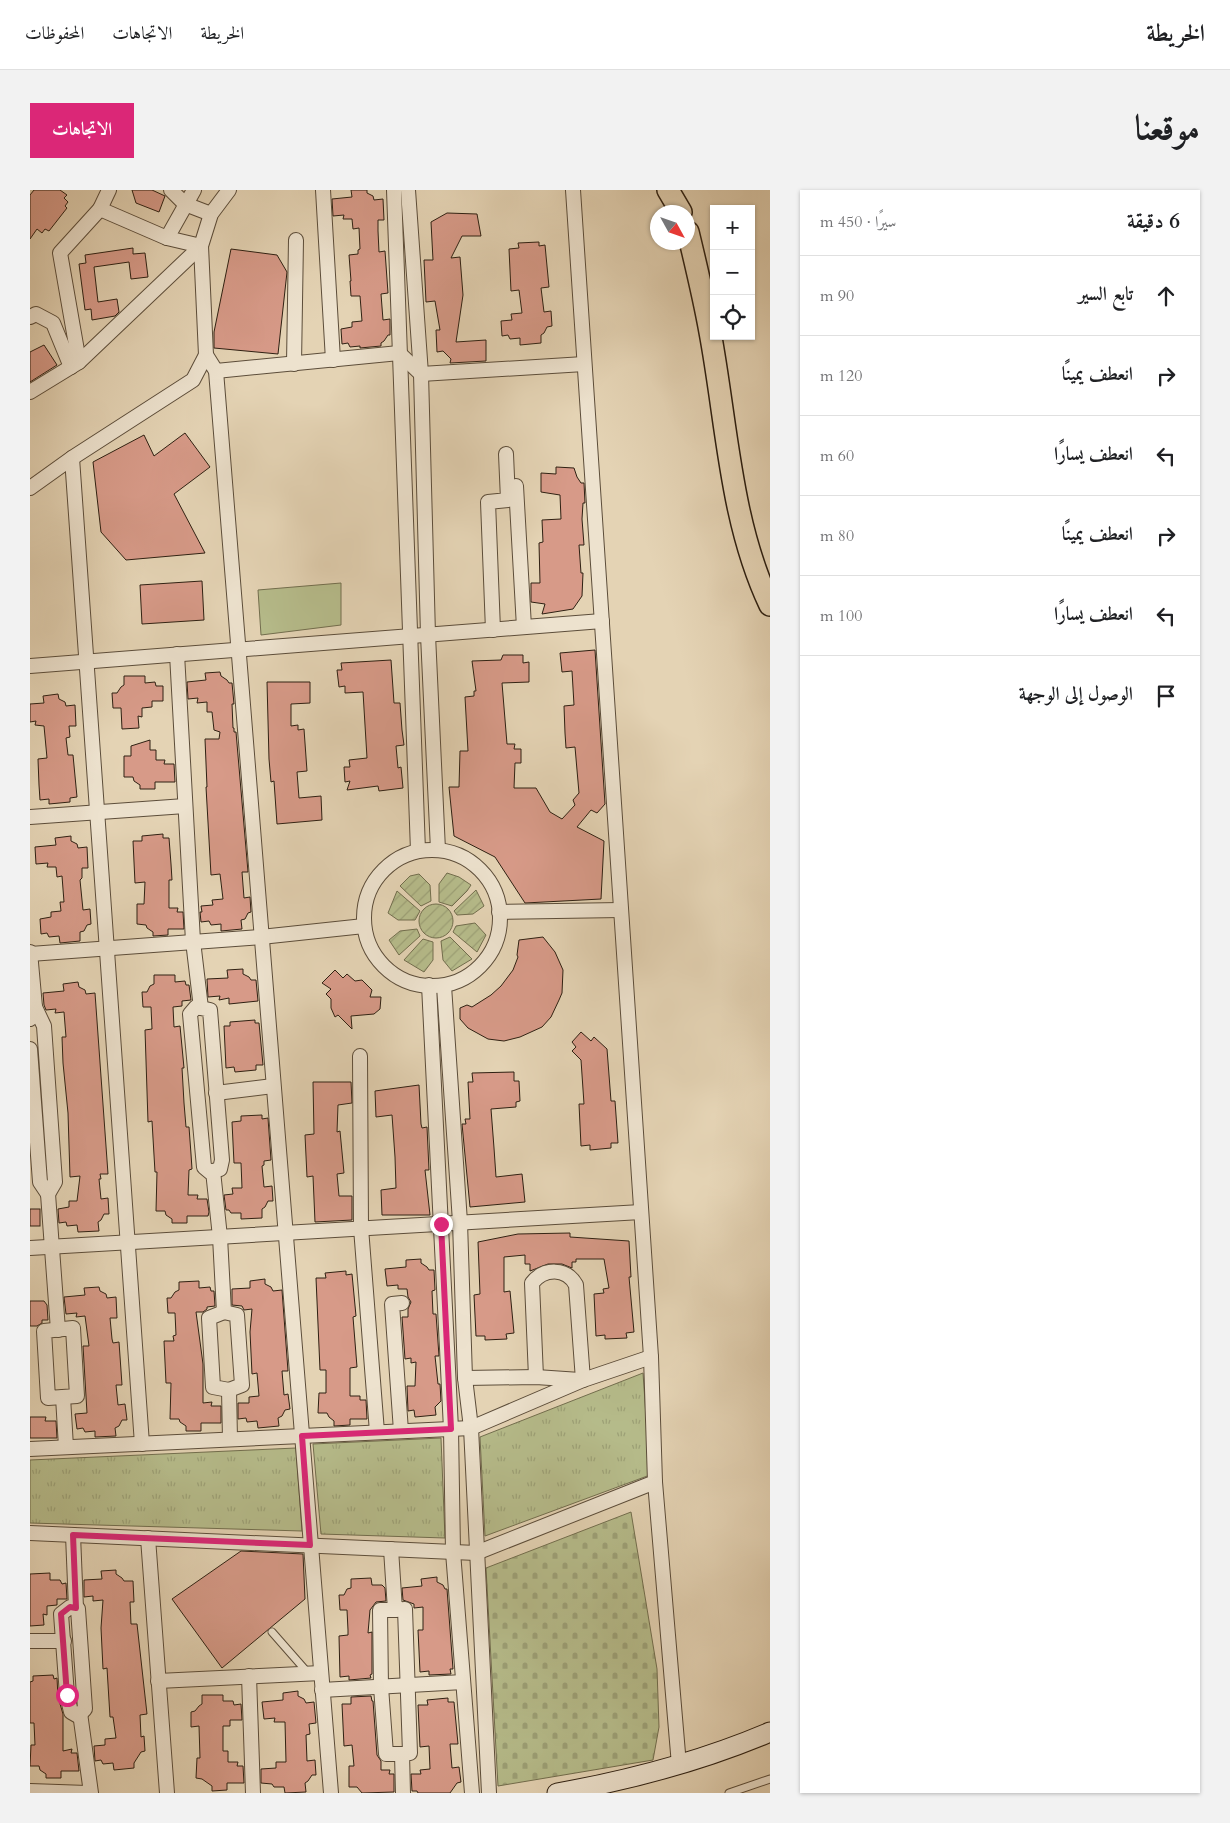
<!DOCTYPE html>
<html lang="ar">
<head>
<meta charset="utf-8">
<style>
  body { margin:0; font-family:Cardo,Amiri,serif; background:#f2f2f2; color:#202124; direction:rtl }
  .controls { position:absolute; right:15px; top:15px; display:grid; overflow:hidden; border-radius:0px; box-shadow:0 1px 4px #0004 }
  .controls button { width:45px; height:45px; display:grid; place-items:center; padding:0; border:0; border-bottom:1px solid #e0e0e0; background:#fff; color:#202124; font:25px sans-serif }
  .compass { position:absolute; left:620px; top:15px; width:45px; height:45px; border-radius:50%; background:#fff; box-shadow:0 1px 4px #0004; rotate:130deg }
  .stop { position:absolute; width:15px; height:15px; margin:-11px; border:4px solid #db2777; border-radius:50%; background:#fff }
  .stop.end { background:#db2777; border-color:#fff; box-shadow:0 1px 5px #0008 }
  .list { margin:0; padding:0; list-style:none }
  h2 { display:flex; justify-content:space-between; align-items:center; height:65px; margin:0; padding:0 20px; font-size:21px }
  h2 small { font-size:16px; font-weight:400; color:#757577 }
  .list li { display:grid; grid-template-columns:32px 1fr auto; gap:15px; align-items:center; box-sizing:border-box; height:80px; padding:0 20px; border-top:1px solid #e0e0e0 }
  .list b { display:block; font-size:19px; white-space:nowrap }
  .list em { font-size:16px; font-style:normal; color:#757577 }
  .icon { flex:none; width:28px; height:28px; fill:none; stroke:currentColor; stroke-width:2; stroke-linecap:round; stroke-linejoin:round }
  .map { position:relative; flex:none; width:740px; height:1603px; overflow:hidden; direction:ltr; border-radius:0px }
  header { display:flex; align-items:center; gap:30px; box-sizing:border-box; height:70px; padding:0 25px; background:#fff; border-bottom:1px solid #e0e0e0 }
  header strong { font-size:24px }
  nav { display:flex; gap:28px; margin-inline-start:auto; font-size:18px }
  .intro { display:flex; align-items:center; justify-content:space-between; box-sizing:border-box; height:120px; padding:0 30px }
  h1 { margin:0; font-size:35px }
  .button { padding:12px 22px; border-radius:0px; background:#db2777; color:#fff; font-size:18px; font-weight:700 }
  main { display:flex; gap:30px; padding:0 30px }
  aside { flex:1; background:#fff; border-radius:0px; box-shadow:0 1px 4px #0004 }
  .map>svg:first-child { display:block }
</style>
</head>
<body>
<header>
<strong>الخريطة</strong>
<nav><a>الخريطة</a><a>الاتجاهات</a><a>المحفوظات</a></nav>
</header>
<div class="intro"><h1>موقعنا</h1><a class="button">الاتجاهات</a></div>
<main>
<aside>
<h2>6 دقيقة<small>سيرًا · 450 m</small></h2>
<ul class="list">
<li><svg class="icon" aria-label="ahead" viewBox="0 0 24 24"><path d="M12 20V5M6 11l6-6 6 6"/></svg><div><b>تابع السير</b></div><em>90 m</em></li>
<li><svg class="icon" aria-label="right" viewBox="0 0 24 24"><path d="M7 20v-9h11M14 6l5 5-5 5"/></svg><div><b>انعطف يمينًا</b></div><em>120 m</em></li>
<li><svg class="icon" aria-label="left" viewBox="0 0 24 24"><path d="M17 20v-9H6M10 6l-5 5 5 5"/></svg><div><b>انعطف يسارًا</b></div><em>60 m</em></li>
<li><svg class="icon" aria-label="right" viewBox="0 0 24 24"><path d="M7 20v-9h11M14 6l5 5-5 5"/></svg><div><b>انعطف يمينًا</b></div><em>80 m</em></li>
<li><svg class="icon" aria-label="left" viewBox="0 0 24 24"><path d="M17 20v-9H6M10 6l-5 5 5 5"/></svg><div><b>انعطف يسارًا</b></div><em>100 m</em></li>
<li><svg class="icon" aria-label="arrive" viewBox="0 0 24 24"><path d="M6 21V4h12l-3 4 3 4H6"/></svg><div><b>الوصول إلى الوجهة</b></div></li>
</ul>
</aside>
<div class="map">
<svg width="740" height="1603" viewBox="0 0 740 1603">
  <defs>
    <pattern id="grass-tufts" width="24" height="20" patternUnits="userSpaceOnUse" patternTransform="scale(1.25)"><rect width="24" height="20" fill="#b6bc8b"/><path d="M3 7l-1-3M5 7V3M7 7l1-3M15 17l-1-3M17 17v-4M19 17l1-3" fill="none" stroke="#9da177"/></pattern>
    <pattern id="cemetery-stones" width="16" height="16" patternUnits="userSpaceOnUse" patternTransform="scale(1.25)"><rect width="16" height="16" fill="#b6bc8b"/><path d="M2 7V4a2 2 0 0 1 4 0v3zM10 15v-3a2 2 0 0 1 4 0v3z" fill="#9da177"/></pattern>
    <pattern id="garden-furrows" width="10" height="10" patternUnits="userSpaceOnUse" patternTransform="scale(1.25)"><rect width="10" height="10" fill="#b6bc8b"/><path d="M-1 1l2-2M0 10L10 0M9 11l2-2" fill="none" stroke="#9da177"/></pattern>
  </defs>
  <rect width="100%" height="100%" fill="#e4d3b4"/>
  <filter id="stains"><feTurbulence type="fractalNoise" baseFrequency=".004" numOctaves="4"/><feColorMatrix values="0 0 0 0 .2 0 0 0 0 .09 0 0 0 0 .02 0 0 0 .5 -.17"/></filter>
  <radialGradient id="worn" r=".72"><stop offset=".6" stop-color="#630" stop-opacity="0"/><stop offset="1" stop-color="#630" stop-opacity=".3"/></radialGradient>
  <g fill="url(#grass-tufts)" stroke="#726e4e">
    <polygon points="613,1183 620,1285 455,1346 450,1247"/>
    <polygon points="411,1248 415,1348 291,1344 283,1254"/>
    <polygon points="266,1258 272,1341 0,1333 0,1270"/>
  </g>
  <polygon fill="url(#cemetery-stones)" stroke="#726e4e" points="601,1322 627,1479 629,1537 623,1570 468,1596 456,1378"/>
  <g fill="url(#garden-furrows)" stroke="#726e4e">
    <polygon points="417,683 429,687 441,695 437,701 422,716 409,712 409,694"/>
    <polygon points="389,684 400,695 401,711 391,716 370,696 380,686"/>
    <polygon points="446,700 454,716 443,724 427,725 424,721"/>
    <polygon points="367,701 390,721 385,730 368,730 358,723"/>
    <circle cx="406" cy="731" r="17"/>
    <polygon points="445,733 456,745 447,762 423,742 426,736"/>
    <polygon points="387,739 390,746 369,765 359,750 370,741"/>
    <polygon points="420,747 442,769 422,781 413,770 411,751"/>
    <polygon points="393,749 403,752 403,770 394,782 374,770"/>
  </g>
  <polygon fill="#b6bc8b" stroke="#726e4e" points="311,393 311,435 231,445 228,400"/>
  <g fill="#d79a88" stroke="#2e2012">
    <polygon points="4,0 30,0 37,5 34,8 38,12 35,16 37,18 19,41 15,39 12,43 7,39 0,49 0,5"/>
    <polygon points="102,0 122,0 135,6 129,22 106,13"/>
    <polygon points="321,0 337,0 337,3 343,6 344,10 353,9 354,30 348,30 348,41 349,62 355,61 358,103 351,104 353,130 360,129 360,145 358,145 354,151 351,153 351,156 330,158 330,156 320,157 318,153 312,154 311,139 322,137 322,132 332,131 330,106 321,106 320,91 321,91 319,65 328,64 328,60 330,59 329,38 323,39 322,29 313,29 314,25 303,26 302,9 322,7"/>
    <polygon points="417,23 447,24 451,46 432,46 421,68 430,67 433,105 426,152 456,150 456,171 420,173 421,169 413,161 407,162 406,140 410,140 405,111 396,112 394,70 403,70 401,32"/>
    <polygon points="509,52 509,56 515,55 519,97 511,98 514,122 521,121 522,136 517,137 514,143 511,145 511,153 490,155 490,148 480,149 478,145 472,146 471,131 482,130 481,124 492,123 489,100 481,101 479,59 489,58 488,53"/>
    <polygon points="103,58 103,64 115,63 118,87 101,89 99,72 64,77 68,112 87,109 89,122 85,126 62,130 61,119 55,120 49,74 56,73 55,65"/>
    <polygon points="201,59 247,65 257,82 248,164 184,158 184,142"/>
    <polygon points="14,155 27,175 0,192 0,162"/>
    <polygon points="155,243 180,277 144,304 175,363 96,370 71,342 63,272 114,245 124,266"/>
    <polygon points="526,277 544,278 547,287 551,293 554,293 555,313 553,313 552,329 554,355 549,355 551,383 553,383 552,406 543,419 512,424 515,414 501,412 501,393 510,393 509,353 513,352 512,330 531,329 530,305 511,302 511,283 526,284"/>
    <polygon points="172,391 174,430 112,434 110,395"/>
    <polygon points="565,460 575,614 567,623 561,620 547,637 574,651 571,709 495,713 465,667 424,646 419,597 429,597 430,561 438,561 435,507 444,506 444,501 446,501 442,471 471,470 473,465 493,465 493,473 499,472 499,492 472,493 477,554 485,554 484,559 491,559 491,573 485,573 484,598 506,598 520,622 532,629 545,615 543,610 549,603 545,557 536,558 535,543 534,516 544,515 542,481 532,482 530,463"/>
    <polygon points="361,470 364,513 370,513 372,540 374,555 366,556 368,578 371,577 373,598 349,601 348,596 317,600 320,591 315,592 314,577 320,577 319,570 337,568 333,502 315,503 315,496 309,497 307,480 312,480 311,473"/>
    <polygon points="190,482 191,486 197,490 199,493 202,493 204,514 202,514 203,538 204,538 204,542 206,542 218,682 212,682 214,708 220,707 221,722 218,723 215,729 211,730 212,739 191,741 191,734 181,735 179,731 171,732 170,722 172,722 171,716 183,715 182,710 193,709 190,684 181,685 176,597 177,597 175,549 189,549 190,542 184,540 182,522 177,522 177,512 167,513 168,508 158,509 157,492 176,490 175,483"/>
    <polygon points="94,486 115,486 115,493 125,492 126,496 133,496 133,511 122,511 122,517 112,518 112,527 108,526 109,538 92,539 91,518 83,518 82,503 87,503 91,497 94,495"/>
    <polygon points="237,492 280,492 280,513 261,514 261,536 268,535 268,540 274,539 277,581 267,582 269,608 291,606 292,630 247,634 244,591 241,592 239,569"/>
    <polygon points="28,504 29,509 35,512 36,516 45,515 46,536 39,536 40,547 36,548 38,565 43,565 47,607 40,608 40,612 19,614 19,609 10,610 9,595 8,569 17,568 14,536 5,535 6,531 0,532 0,514 14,513 13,506"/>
    <polygon points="120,550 120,560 126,560 126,570 135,570 134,574 144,574 145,592 125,592 125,599 110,599 110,595 104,591 103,587 94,587 94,566 101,566 101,556"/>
    <polygon points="133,644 133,648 139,648 141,674 142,690 139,690 139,718 148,718 147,722 153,722 154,739 138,739 138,745 123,746 123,742 117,738 116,735 107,734 107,714 114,714 115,692 105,693 103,651 112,651 112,646"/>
    <polygon points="41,646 41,651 47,654 48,658 57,657 58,678 52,678 52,688 50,690 53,720 60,719 61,734 57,735 54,741 50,742 50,751 30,753 29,746 19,747 17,743 11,744 10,729 21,727 21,722 31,721 30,712 34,712 32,686 27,687 26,677 17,677 18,673 6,674 5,657 26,655 25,648"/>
    <polygon points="513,747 525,762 533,780 532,803 529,810 521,827 512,837 490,847 474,851 458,849 438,838 430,829 430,818 437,815 442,817 461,805 471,796 483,780 488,767 487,765 489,750"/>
    <polygon points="213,779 213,784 219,787 221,790 226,790 228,811 199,814 199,808 189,810 190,806 178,807 177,789 198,788 197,780"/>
    <polygon points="305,780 313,788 317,784 325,791 332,790 342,800 340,807 351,807 350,819 344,824 321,826 322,839 308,825 305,827 301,818 301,809 296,804 301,799 292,793"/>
    <polygon points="124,785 145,785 145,792 155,791 156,795 159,795 161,810 152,811 152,816 143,817 144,837 150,836 154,878 152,878 154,913 156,937 159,937 161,964 162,979 159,980 158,1005 168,1005 167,1009 177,1009 179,1022 178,1026 157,1026 157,1033 142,1033 142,1029 136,1025 135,1021 126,1021 127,982 125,982 122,931 118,932 115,840 122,839 121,817 113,817 112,802 117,802 120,796 124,794"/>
    <polygon points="48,792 49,797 55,800 56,804 65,803 78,984 70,984 71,989 69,989 71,1009 78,1008 79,1024 74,1024 71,1030 68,1032 69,1041 48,1042 47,1035 37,1036 36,1032 29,1033 28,1019 39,1017 39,1011 47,1011 50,986 40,987 38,923 33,873 32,847 36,847 34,822 25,823 26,819 16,820 14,815 13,803 34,801 33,794"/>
    <polygon points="225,830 225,833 229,833 233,875 226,875 226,880 205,882 204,877 196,878 194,836 200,836 200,832"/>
    <polygon points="551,842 561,851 564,847 577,859 581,911 585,911 588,953 581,953 581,958 560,960 560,955 551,956 549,914 554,914 551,870 542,861 546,857 542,852"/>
    <polygon points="484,882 484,891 489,891 490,911 486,912 486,917 461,919 464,958 466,987 492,984 495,1012 440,1017 432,934 436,934 435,929 440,929 438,892 443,892 442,883"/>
    <polygon points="283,892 321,892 322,913 308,915 307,942 310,941 314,983 307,984 309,1006 322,1006 322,1030 285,1032 283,986 277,987 275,945 284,944"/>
    <polygon points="389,895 391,934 392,938 397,937 399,980 395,980 400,1025 352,1025 351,1000 366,998 365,967 362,925 346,927 345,901"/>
    <polygon points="232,925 232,929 238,928 241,970 234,971 234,975 232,976 234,997 242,996 243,1011 238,1011 235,1017 232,1019 232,1028 211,1029 211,1023 201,1023 199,1020 196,1020 194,1005 203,1004 202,998 212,998 211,973 204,973 202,932 211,931 211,926"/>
    <rect x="0" y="1019" width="10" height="17"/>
    <polygon points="540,1043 540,1047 599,1051 601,1087 599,1087 604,1142 596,1143 597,1148 575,1149 575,1145 566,1146 564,1104 574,1103 573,1099 579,1098 574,1069 546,1069 546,1072 542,1072 542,1078 532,1074 518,1074 500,1081 500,1074 495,1074 495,1065 474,1067 474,1102 480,1101 484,1143 476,1144 477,1149 455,1150 455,1146 446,1146 444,1105 450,1104 448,1052 488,1044"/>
    <polygon points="391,1069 391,1073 397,1077 399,1080 404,1080 405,1100 402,1101 403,1124 406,1124 409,1166 405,1166 408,1194 410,1194 411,1211 405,1217 406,1225 385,1227 384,1220 378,1221 377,1196 385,1196 386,1172 381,1173 381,1168 375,1169 372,1127 378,1127 378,1119 381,1112 378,1107 377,1099 368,1099 368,1095 357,1096 355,1079 376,1077 376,1070"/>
    <polygon points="316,1081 316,1085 322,1084 326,1126 323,1127 327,1177 320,1178 320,1206 330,1206 330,1210 336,1210 337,1229 320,1229 320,1235 304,1236 304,1231 299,1227 297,1223 288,1223 289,1203 296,1203 296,1180 290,1180 286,1088 296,1088 295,1083"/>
    <polygon points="235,1089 235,1094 241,1097 243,1101 252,1100 258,1181 252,1181 254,1205 258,1204 260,1219 255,1220 252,1226 248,1228 249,1236 228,1238 227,1231 217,1232 216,1228 208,1229 208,1213 219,1213 219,1207 229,1206 227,1183 222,1184 220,1142 222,1119 214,1120 212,1116 202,1115 202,1099 220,1098 220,1091"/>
    <polygon points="169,1091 169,1098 180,1097 181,1101 184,1101 185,1116 177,1117 177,1119 173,1122 166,1122 173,1174 173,1213 182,1212 181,1216 191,1216 191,1233 171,1233 171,1241 156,1241 156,1236 150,1232 149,1229 140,1229 141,1193 136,1193 134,1151 144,1151 143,1146 146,1145 145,1123 138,1123 137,1108 141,1108 145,1102 149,1100 149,1092"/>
    <polygon points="69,1097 70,1101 76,1104 77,1108 86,1107 87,1128 80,1128 82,1149 83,1153 89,1152 92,1195 86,1195 88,1215 95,1214 97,1230 92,1230 89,1236 85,1238 86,1246 65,1247 65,1241 55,1242 53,1238 47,1239 45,1224 57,1223 53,1156 59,1156 55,1126 46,1127 47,1123 36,1124 34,1107 55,1105 54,1098"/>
    <polygon points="0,1111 14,1111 17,1115 18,1130 12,1130 12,1133 7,1136 0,1136"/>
    <polygon points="0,1227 16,1227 15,1231 26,1231 27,1248 0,1248"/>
    <polygon points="211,1361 273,1364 275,1409 192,1478 142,1409"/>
    <polygon points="86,1380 86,1384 92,1388 94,1391 103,1391 104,1412 100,1412 101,1434 107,1434 117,1524 110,1525 111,1547 114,1546 115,1561 111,1562 104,1573 104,1578 84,1580 83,1573 73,1574 71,1570 65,1571 64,1556 75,1555 75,1549 86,1548 83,1527 80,1527 77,1478 73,1479 71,1438 73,1410 63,1411 63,1406 54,1407 54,1390 72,1389 71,1381"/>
    <polygon points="20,1383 20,1390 30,1390 32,1394 36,1393 37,1409 27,1409 27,1415 17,1416 17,1425 13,1424 14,1435 0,1436 0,1384"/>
    <polygon points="407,1387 407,1392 413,1395 415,1399 417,1399 423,1479 420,1479 421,1484 399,1485 399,1481 390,1482 388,1440 393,1440 393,1417 384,1418 384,1414 373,1410 372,1398 392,1396 391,1389"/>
    <polygon points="341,1388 342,1395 352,1395 355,1398 356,1411 346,1412 340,1420 338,1443 342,1442 342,1484 340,1485 341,1488 319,1490 319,1486 310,1487 309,1446 318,1445 318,1440 317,1420 310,1420 309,1405 314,1405 317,1399 321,1398 321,1389"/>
    <polygon points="23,1485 24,1489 27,1488 28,1507 33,1524 33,1561 42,1559 41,1563 47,1563 49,1581 31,1581 31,1588 16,1588 16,1584 10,1580 9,1576 0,1576 1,1555 5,1555 4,1533 0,1533 0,1492 3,1491 3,1486"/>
    <polygon points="268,1501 268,1506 274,1509 276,1513 284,1512 286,1533 279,1534 280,1544 276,1545 277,1571 285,1570 286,1585 282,1585 278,1591 275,1593 276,1602 255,1603 254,1597 244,1597 242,1594 231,1593 231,1579 246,1578 246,1572 256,1572 255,1532 244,1532 245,1528 234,1529 232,1512 253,1510 253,1503"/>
    <polygon points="172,1505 193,1505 193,1511 203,1511 204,1515 211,1514 212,1530 200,1530 200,1536 193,1536 193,1561 198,1561 198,1572 208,1572 207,1576 213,1576 214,1593 197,1593 197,1600 182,1601 182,1596 172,1589 166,1588 167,1568 170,1568 169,1536 161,1537 161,1522 165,1521 169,1516 172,1514"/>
    <polygon points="341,1506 342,1511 343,1511 347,1565 351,1571 351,1580 360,1580 359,1584 364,1584 364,1602 332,1603 327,1597 319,1597 319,1576 324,1576 322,1555 314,1556 312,1514 321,1514 321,1507"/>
    <polygon points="418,1508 418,1512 424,1512 428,1554 420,1554 422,1578 429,1577 431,1592 427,1593 420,1603 388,1603 387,1601 382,1601 381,1584 391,1584 390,1580 400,1579 399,1556 390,1557 388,1515 398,1515 397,1510"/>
  </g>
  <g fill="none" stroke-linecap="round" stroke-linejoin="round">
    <defs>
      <g id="lane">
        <polyline points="242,1442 278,1483"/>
        <polyline points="699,1603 740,1589"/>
      </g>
      <g id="street">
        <polyline points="79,0 70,19 137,48 171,56 176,165"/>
        <polyline points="141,0 155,14 181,24"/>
        <polyline points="293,0 303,170"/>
        <polyline points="364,0 388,661"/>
        <polyline points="378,0 391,184 398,445 408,660"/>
        <polyline points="137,48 164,0"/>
        <polyline points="0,127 6,124 23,133 41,177"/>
        <polyline points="49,172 30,63 70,19"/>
        <polyline points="264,174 266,50"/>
        <polyline points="186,181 369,163 391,184 554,174"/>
        <polyline points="0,202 49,172 171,56 181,24 199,0"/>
        <polyline points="42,268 112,1254"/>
        <polyline points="486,296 494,437"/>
        <polyline points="0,298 42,268 163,190 176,165 186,181 301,1603"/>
        <polyline points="463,440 458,312 478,310 476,264"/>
        <polyline points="147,464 163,751 171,818"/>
        <polyline points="0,476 572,431"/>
        <polyline points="0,627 155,616"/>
        <circle cx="402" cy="728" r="68"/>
        <polyline points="469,722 591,720"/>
        <polyline points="0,762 5,817"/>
        <polyline points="0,764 231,747 334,736"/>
        <polyline points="399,795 421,1239 423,1362 442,1603"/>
        <polyline points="414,796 430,1032 435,1188 441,1238 459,1603"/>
        <polygon points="166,817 180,820 192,970 190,979 180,982 174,977 160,824"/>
        <polyline points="0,829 5,817 14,836 25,992 18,1004 10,992 0,859"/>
        <polyline points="330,866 331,1038 347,1242"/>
        <polyline points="186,903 243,896"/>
        <polyline points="183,981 190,1047 194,1122 207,1125 212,1195 199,1200 200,1249"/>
        <polyline points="18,1004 28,1140"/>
        <polyline points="0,1058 611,1022"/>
        <polyline points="194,1122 179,1128 183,1197 199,1200"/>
        <polygon points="43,1138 47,1206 18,1208 14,1141"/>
        <path d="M506,1187L502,1093C514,1078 536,1077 546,1095L553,1190"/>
        <polyline points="435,1188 506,1187 550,1190"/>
        <polyline points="33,1207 36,1257"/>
        <polyline points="371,1241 362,1114 372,1113"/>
        <polyline points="0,1259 441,1238 553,1190 621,1167"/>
        <polyline points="625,1292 649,1575"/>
        <polyline points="0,1343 446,1363 625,1292 621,1167 543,0"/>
        <polyline points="43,1345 46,1418"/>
        <polyline points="118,1348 137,1603"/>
        <polyline points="361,1359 365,1420 375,1419 380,1563 372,1564 373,1603"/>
        <polygon points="40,1417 48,1419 55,1519 48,1526 41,1522 37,1505 31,1424"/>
        <polyline points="365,1420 350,1420 351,1497 356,1564 372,1564"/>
        <polyline points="0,1451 34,1451"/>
        <polyline points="219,1486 223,1603"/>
        <polyline points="128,1491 291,1483"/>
        <polyline points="292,1500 433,1492"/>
        <polyline points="50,1523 61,1603"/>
        <polyline points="0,1601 57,1603"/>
      </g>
      <path id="secondary" d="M527,1603C600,1590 672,1571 740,1542"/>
      <g id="primary">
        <polyline points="638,0 651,22"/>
        <path d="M658,42C666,75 674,108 680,142C697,233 700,331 740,415"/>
      </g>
    </defs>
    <use href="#lane" stroke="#5c4d3a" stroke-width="9"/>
    <use href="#street" stroke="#5c4d3a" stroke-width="16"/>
    <use href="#secondary" stroke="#2e2012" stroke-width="21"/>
    <use href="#primary" stroke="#2e2012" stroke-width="24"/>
    <use href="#lane" stroke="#ede2ce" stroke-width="7"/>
    <use href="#street" stroke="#ede2ce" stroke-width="14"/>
    <use href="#secondary" stroke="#ede2ce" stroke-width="19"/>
    <use href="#primary" stroke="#e4d3b4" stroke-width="21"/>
  </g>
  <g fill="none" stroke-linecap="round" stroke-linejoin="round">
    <polyline stroke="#db2777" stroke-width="6" points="37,1505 31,1424 40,1417 46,1418 43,1345 280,1355 272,1246 421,1239 411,1034"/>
  </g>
  <rect width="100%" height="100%" filter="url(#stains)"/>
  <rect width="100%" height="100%" fill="url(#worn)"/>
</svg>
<div class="controls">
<button>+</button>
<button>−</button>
<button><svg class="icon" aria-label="locate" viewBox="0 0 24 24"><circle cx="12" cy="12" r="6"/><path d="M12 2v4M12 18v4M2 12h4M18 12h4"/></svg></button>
</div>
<svg class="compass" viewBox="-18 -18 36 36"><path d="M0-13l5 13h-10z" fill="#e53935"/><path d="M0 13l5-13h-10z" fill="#757577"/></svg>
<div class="stop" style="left:37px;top:1505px"></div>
<div class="stop end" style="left:411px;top:1034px"></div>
</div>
</main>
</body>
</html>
